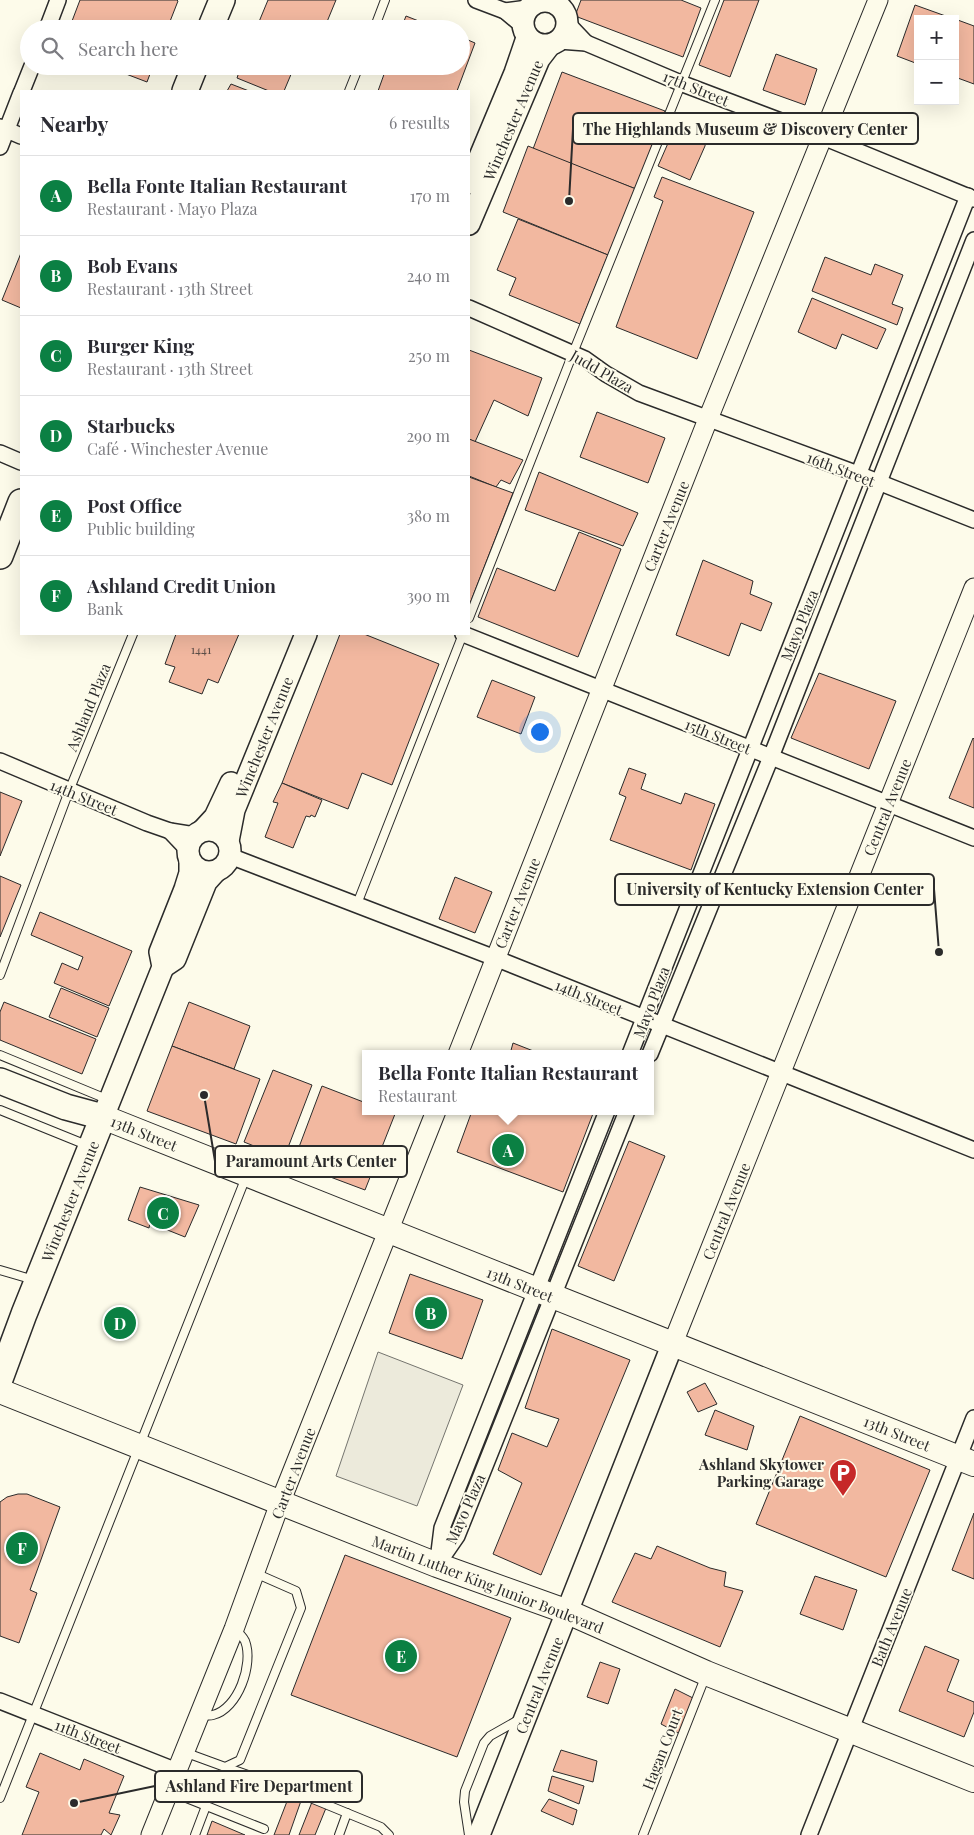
<!DOCTYPE html>
<html lang="en">
<head>
<meta charset="utf-8">
<style>
  body { margin:0; font-family:"Playfair Display",serif; background:#f7f7f7; color:#2b2b33 }
  .controls { position:absolute; right:15px; top:15px; display:grid; overflow:hidden; border-radius:0px; box-shadow:0 5px 20px #0002 }
  .controls button { width:45px; height:45px; display:grid; place-items:center; padding:0; border:0; border-bottom:1px solid #e1e1e2; background:#fff; color:#2b2b33; font:25px sans-serif }
  .you { position:absolute; left:539px; top:731px; width:18px; height:18px; margin:-12px; border:4px solid #fff; border-radius:50%; background:#1a73e8; box-shadow:0 0 0 8px #1a73e833 }
  .badge { display:grid; place-items:center; width:32px; height:32px; border-radius:50%; background:#0b8043; color:#fff; font-size:16px; font-weight:700 }
  .pin { position:absolute; translate:-50% -50%; border:2px solid #fff; box-shadow:0 1px 5px #0006 }
  .popup { position:absolute; left:362px; top:1050px; width:292px; height:65px; box-sizing:border-box; display:grid; place-content:center; border-radius:0px; background:#fff; filter:drop-shadow(0 1px 4px #0005); font-size:16px; white-space:nowrap; color:#7c7c81 }
  .popup b { font-size:19px; color:#2b2b33 }
  .popup::after { content:''; position:absolute; left:50%; top:100%; margin-left:-10px; border:10px solid transparent; border-top-color:#fff }
  .list { margin:0; padding:0; list-style:none }
  h2 { display:flex; justify-content:space-between; align-items:center; height:65px; margin:0; padding:0 20px; font-size:21px }
  h2 small { font-size:16px; font-weight:400; color:#7c7c81 }
  .list li { display:grid; grid-template-columns:32px 1fr auto; gap:15px; align-items:center; box-sizing:border-box; height:80px; padding:0 20px; border-top:1px solid #e1e1e2 }
  .list b { display:block; font-size:19px; white-space:nowrap }
  .list p { margin:0; font-size:16px; white-space:nowrap; color:#7c7c81 }
  .list em { font-size:16px; font-style:normal; color:#7c7c81 }
  .icon { flex:none; width:28px; height:28px; fill:none; stroke:currentColor; stroke-width:2; stroke-linecap:round; stroke-linejoin:round }
  .map { position:relative; flex:none; width:974px; height:1835px; overflow:hidden }
  .search { position:absolute; background:#fff; box-shadow:0 5px 20px #0002; left:20px; top:20px; width:450px; height:55px; display:flex; align-items:center; gap:12px; box-sizing:border-box; padding:0 18px; border-radius:28px; color:#7c7c81; font-size:19px }
  .panel { position:absolute; background:#fff; box-shadow:0 5px 20px #0002; left:20px; top:90px; width:450px; height:545px; border-radius:0px }
  .map>svg:first-child { display:block }
</style>
</head>
<body>
<div class="map">
<svg width="974" height="1835" viewBox="0 0 974 1835">
  <rect width="100%" height="100%" fill="#fdfbea"/>
  <polygon fill="#eceadb" stroke="#74746e" points="378,1352 463,1385 417,1506 336,1476"/>
  <g fill="#f2b8a0" stroke="#2b2b2b">
    <polygon points="80,0 177,0 178,1 167,29 69,29"/>
    <polygon points="268,0 336,0 324,29 256,29"/>
    <polygon points="581,0 681,0 701,8 683,57 575,16"/>
    <polygon points="724,0 759,0 730,77 699,65"/>
    <polygon points="915,5 954,19 918,19 918,64 897,56"/>
    <polygon points="406,16 439,29 401,29"/>
    <polygon points="955,19 974,26 974,84 955,77"/>
    <polygon points="461,37 475,43 457,91 378,91 387,66 461,66"/>
    <polygon points="776,54 817,69 805,105 763,90"/>
    <polygon points="105,66 153,66 147,82"/>
    <polygon points="241,66 309,66 307,73 292,72 284,91 269,91 237,78"/>
    <polygon points="562,72 665,111 636,189 533,149"/>
    <polygon points="231,84 249,91 227,91"/>
    <polygon points="676,125 706,138 705,146 690,180 658,166"/>
    <polygon points="528,146 636,189 608,255 503,212"/>
    <polygon points="662,177 754,212 697,359 616,327 663,201 654,197"/>
    <polygon points="518,219 608,255 580,324 509,295 516,278 497,270"/>
    <polygon points="21,253 21,308 2,300"/>
    <polygon points="825,257 871,275 875,264 903,275 892,304 903,308 897,325 812,291"/>
    <polygon points="812,298 886,329 877,349 842,334 836,349 798,332"/>
    <polygon points="469,350 542,378 528,416 494,400 475,442 469,439"/>
    <polygon points="597,412 665,438 648,483 580,457"/>
    <polygon points="469,439 523,460 510,484 501,480 496,487 469,476"/>
    <polygon points="539,472 638,513 623,546 525,510"/>
    <polygon points="469,477 513,493 469,606"/>
    <polygon points="579,532 621,549 578,657 478,617 497,568 555,591"/>
    <polygon points="703,560 753,581 750,594 772,603 761,631 741,623 729,656 676,635"/>
    <polygon points="176,634 239,634 218,683 208,679 202,694 169,682 175,667 165,664"/>
    <polygon points="340,634 364,634 439,664 392,785 362,773 348,809 282,783"/>
    <polygon points="819,673 896,701 869,769 791,738"/>
    <polygon points="492,680 535,697 521,734 477,717"/>
    <polygon points="973,738 974,739 974,808 949,798"/>
    <polygon points="629,768 646,774 641,789 681,804 685,793 715,804 691,870 610,840 626,797 619,794"/>
    <polygon points="282,783 322,800 315,817 311,815 310,817 306,816 293,848 265,837 278,803 273,802"/>
    <polygon points="0,792 22,801 0,856"/>
    <polygon points="0,876 21,885 0,937"/>
    <polygon points="455,877 492,892 475,933 439,919"/>
    <polygon points="40,912 132,951 109,1006 54,983 62,963 78,970 83,957 31,935"/>
    <polygon points="61,988 109,1008 97,1037 49,1017"/>
    <polygon points="4,1002 96,1039 82,1074 0,1040 0,1012"/>
    <polygon points="189,1002 250,1026 234,1069 172,1046"/>
    <polygon points="513,1043 541,1054 510,1054"/>
    <polygon points="172,1046 260,1079 236,1144 147,1111"/>
    <polygon points="273,1070 312,1085 284,1158 244,1142"/>
    <polygon points="322,1086 366,1103 366,1111 388,1111 395,1114 365,1190 293,1163"/>
    <polygon points="472,1111 594,1111 563,1192 457,1152"/>
    <polygon points="629,1141 665,1156 614,1281 578,1266"/>
    <polygon points="140,1187 199,1205 185,1237 150,1223 149,1228 128,1220"/>
    <polygon points="410,1274 483,1300 462,1359 389,1333"/>
    <polygon points="552,1329 630,1360 541,1575 493,1554 522,1483 498,1470 512,1433 547,1447 559,1419 525,1408"/>
    <polygon points="705,1383 717,1404 698,1412 687,1392"/>
    <polygon points="715,1410 754,1426 747,1450 705,1435"/>
    <polygon points="800,1416 930,1470 886,1577 756,1524"/>
    <polygon points="18,1494 27,1494 60,1507 30,1590 37,1593 19,1643 0,1636 0,1502 7,1497"/>
    <polygon points="974,1513 974,1579 952,1570"/>
    <polygon points="657,1546 710,1568 726,1572 724,1586 743,1591 720,1647 612,1602 635,1553 651,1559"/>
    <polygon points="345,1555 511,1618 457,1757 291,1695"/>
    <polygon points="815,1576 857,1590 843,1630 800,1614"/>
    <polygon points="925,1646 959,1660 947,1691 974,1702 974,1712 964,1737 899,1711"/>
    <polygon points="600,1662 620,1669 608,1704 587,1697"/>
    <polygon points="675,1689 693,1698 680,1734 661,1724"/>
    <polygon points="561,1750 597,1761 593,1782 553,1771"/>
    <polygon points="40,1753 80,1770 84,1759 124,1776 109,1813 120,1815 111,1835 104,1829 101,1835 22,1835 39,1792 26,1787"/>
    <polygon points="552,1776 584,1786 579,1804 548,1791"/>
    <polygon points="291,1791 302,1798 289,1835 274,1835"/>
    <polygon points="549,1799 577,1810 573,1825 541,1811"/>
    <polygon points="312,1802 326,1808 315,1835 299,1835"/>
    <polygon points="212,1821 245,1835 207,1835"/>
  </g>
  <g fill="none" stroke-linecap="round" stroke-linejoin="round">
    <defs>
      <g id="service">
        <polyline points="374,29 385,0"/>
        <polyline points="349,91 359,66"/>
        <polyline points="469,618 573,353 715,0"/>
        <polyline points="357,904 463,634"/>
        <polyline points="0,975 69,791 133,634"/>
        <polyline points="0,1055 109,1100"/>
        <polyline points="0,1110 89,1146"/>
        <polyline points="0,1270 34,1280"/>
        <path d="M201,1715C205,1715 209,1716 213,1715C238,1709 254,1664 245,1641C243,1637 239,1633 235,1630"/>
        <polyline points="184,1752 225,1767 240,1760 301,1608 296,1591 255,1573"/>
        <polyline points="225,1767 291,1790 381,1827 389,1835"/>
        <polyline points="169,1791 264,1829"/>
        <polyline points="0,1798 246,1177"/>
        <polyline points="195,1835 206,1806"/>
        <polyline points="339,1835 347,1813"/>
        <polyline points="469,1835 464,1802 465,1791 484,1743 490,1736 520,1719"/>
        <polyline points="643,1835 706,1675"/>
      </g>
      <g id="minor">
        <polyline points="476,0 505,11 523,26"/>
        <polyline points="505,11 528,8"/>
        <polyline points="567,23 586,43"/>
        <polyline points="47,29 58,0"/>
        <polyline points="559,41 586,43 683,84 823,137 974,199"/>
        <polyline points="22,91 32,66"/>
        <polyline points="0,127 21,136"/>
        <polyline points="0,147 21,93"/>
        <polyline points="469,308 585,359 606,374 639,393 858,474 974,520"/>
        <polyline points="0,453 21,462"/>
        <polyline points="463,634 974,838"/>
        <polyline points="0,761 147,823 170,831 195,835"/>
        <polyline points="170,831 188,850"/>
        <polyline points="230,856 495,958 974,1150"/>
        <polyline points="630,1054 968,196"/>
        <polyline points="650,1054 771,757 974,240"/>
        <polyline points="438,1560 442,1528 607,1111"/>
        <polyline points="437,1565 457,1536 627,1111"/>
        <polyline points="0,1701 177,1771"/>
        <polyline points="809,1835 974,1418"/>
      </g>
      <g id="tertiary">
        <polyline points="458,1054 708,419 878,0"/>
        <polyline points="673,1343 974,588"/>
        <polyline points="151,1835 234,1629 280,1503 436,1111"/>
      </g>
      <g id="secondary">
        <circle cx="545" cy="23" r="22"/>
        <polyline points="469,183 515,73 527,38"/>
        <polyline points="469,224 539,59 549,46"/>
        <circle cx="209" cy="851" r="21"/>
        <polyline points="203,830 215,817 231,783"/>
        <polyline points="228,841 234,810 306,634"/>
        <polyline points="163,967 175,959 206,882 215,872"/>
        <polyline points="103,1117 163,967 160,952 185,889 190,873 190,861"/>
        <polyline points="479,1835 673,1343"/>
      </g>
      <g id="primary">
        <polyline points="103,1117 974,1464"/>
        <polyline points="0,1391 437,1565 568,1612 706,1673 974,1780"/>
      </g>
      <g id="trunk">
        <polyline points="210,29 222,0"/>
        <polyline points="185,91 195,66"/>
        <polyline points="0,556 21,502"/>
        <polyline points="0,1081 66,1107 103,1117 24,1314 0,1379"/>
      </g>
    </defs>
    <use href="#service" stroke="#2b2b2b" stroke-width="10"/>
    <use href="#minor" stroke="#2b2b2b" stroke-width="18"/>
    <use href="#tertiary" stroke="#2b2b2b" stroke-width="21"/>
    <use href="#secondary" stroke="#2b2b2b" stroke-width="24"/>
    <use href="#primary" stroke="#2b2b2b" stroke-width="26"/>
    <use href="#trunk" stroke="#2b2b2b" stroke-width="28"/>
    <use href="#service" stroke="#fdfbea" stroke-width="8"/>
    <use href="#minor" stroke="#fdfbea" stroke-width="15"/>
    <use href="#tertiary" stroke="#fdfbea" stroke-width="19"/>
    <use href="#secondary" stroke="#fdfbea" stroke-width="21"/>
    <use href="#primary" stroke="#fdfbea" stroke-width="24"/>
    <use href="#trunk" stroke="#fdfbea" stroke-width="25"/>
  </g>
  <defs>
    <symbol id="parking-pin" viewBox="-11 -11 22 30"><path d="M0 17L-7.5 6A9.5 9.5 0 1 1 7.5 6Z" fill="#c62828" stroke="#fdfbea"/><path d="M-3.5-5.5H1a3.5 3.5 0 0 1 0 7H-1V5.5H-3.5ZM-1-3.4V-.6H.8a1.4 1.4 0 0 0 0-2.8Z" fill="#fff"/></symbol>
  </defs>
  <g fill-rule="evenodd">
    <use href="#parking-pin" x="827" y="1457" width="32" height="43"/>
  </g>
  <g text-anchor="middle" dominant-baseline="central" stroke-width="4" stroke-linejoin="round" paint-order="stroke">
    <g font-size="12" fill="#5d4e48">
      <text x="201" y="649">1441</text>
    </g>
    <g font-size="15" fill="#2b2b2b" stroke="#fdfbea">
      <text transform="translate(696 88) rotate(22)">17th Street</text>
      <text transform="translate(513 120) rotate(-67)">Winchester Avenue</text>
      <text transform="translate(602 371) rotate(30)">Judd Plaza</text>
      <text transform="translate(841 469) rotate(21)">16th Street</text>
      <text transform="translate(666 526) rotate(-68)">Carter Avenue</text>
      <text transform="translate(799 625) rotate(-68)">Mayo Plaza</text>
      <text transform="translate(88 707) rotate(-68)">Ashland Plaza</text>
      <text transform="translate(718 736) rotate(22)">15th Street</text>
      <text transform="translate(264 737) rotate(-68)">Winchester Avenue</text>
      <text transform="translate(84 797) rotate(22)">14th Street</text>
      <text transform="translate(887 807) rotate(-68)">Central Avenue</text>
      <text transform="translate(517 903) rotate(-68)">Carter Avenue</text>
      <text transform="translate(589 997) rotate(22)">14th Street</text>
      <text transform="translate(651 1002) rotate(-69)">Mayo Plaza</text>
      <text transform="translate(144 1133) rotate(22)">13th Street</text>
      <text transform="translate(70 1201) rotate(-68)">Winchester Avenue</text>
      <text transform="translate(726 1211) rotate(-68)">Central Avenue</text>
      <text transform="translate(520 1284) rotate(22)">13th Street</text>
      <text transform="translate(897 1433) rotate(22)">13th Street</text>
      <text transform="translate(293 1473) rotate(-69)">Carter Avenue</text>
      <text transform="translate(465 1509) rotate(-66)">Mayo Plaza</text>
      <text transform="translate(488 1584) rotate(21)">Martin Luther King Junior Boulevard</text>
      <text transform="translate(891 1627) rotate(-68)">Bath Avenue</text>
      <text transform="translate(539 1685) rotate(-68)">Central Avenue</text>
      <text transform="translate(88 1736) rotate(21)">11th Street</text>
      <text transform="translate(662 1749) rotate(-69)">Hagan Court</text>
    </g>
    <g font-size="15" font-weight="bold" fill="#2b2b2b" stroke="#fdfbea" text-anchor="end">
      <text x="824" y="1464">Ashland Skytower<tspan x="824" dy="17">Parking Garage</tspan></text>
    </g>
  </g>
  <path fill="none" stroke="#2b2b2b" stroke-width="2" d="M569 201L573 129M939 952L934 889M204 1095L215 1161M74 1803L155 1786"/>
  <g fill="#2b2b2b" stroke="#fdfbea" stroke-width="2">
    <circle cx="569" cy="201" r="5"/>
    <circle cx="939" cy="952" r="5"/>
    <circle cx="204" cy="1095" r="5"/>
    <circle cx="74" cy="1803" r="5"/>
  </g>
  <g fill="#fdfbea" stroke="#2b2b2b" stroke-width="2">
    <rect x="573" y="113" width="345" height="31" rx="5"/>
    <rect x="615" y="874" width="319" height="31" rx="5"/>
    <rect x="215" y="1146" width="192" height="31" rx="5"/>
    <rect x="155" y="1771" width="207" height="31" rx="5"/>
  </g>
  <g font-size="16" text-anchor="middle" font-weight="bold" fill="#2b2b2b">
    <text x="745" y="135">The Highlands Museum &amp; Discovery Center</text>
    <text x="775" y="895">University of Kentucky Extension Center</text>
    <text x="311" y="1167">Paramount Arts Center</text>
    <text x="259" y="1792">Ashland Fire Department</text>
  </g>
</svg>
<div class="controls">
<button>+</button>
<button>−</button>
</div>
<div class="you"></div>
<div class="pin badge" style="left:508px;top:1150px">A</div>
<div class="popup"><b>Bella Fonte Italian Restaurant</b>Restaurant</div>
<div class="pin badge" style="left:431px;top:1313px">B</div>
<div class="pin badge" style="left:163px;top:1213px">C</div>
<div class="pin badge" style="left:120px;top:1323px">D</div>
<div class="pin badge" style="left:401px;top:1656px">E</div>
<div class="pin badge" style="left:22px;top:1548px">F</div>
<div class="search"><svg class="icon" aria-label="search" viewBox="0 0 24 24"><circle cx="10" cy="10" r="6"/><path d="M15 15l6 6"/></svg>Search here</div>
<section class="panel">
<h2>Nearby<small>6 results</small></h2>
<ul class="list">
<li><span class="badge">A</span><div><b>Bella Fonte Italian Restaurant</b><p>Restaurant · Mayo Plaza</p></div><em>170 m</em></li>
<li><span class="badge">B</span><div><b>Bob Evans</b><p>Restaurant · 13th Street</p></div><em>240 m</em></li>
<li><span class="badge">C</span><div><b>Burger King</b><p>Restaurant · 13th Street</p></div><em>250 m</em></li>
<li><span class="badge">D</span><div><b>Starbucks</b><p>Café · Winchester Avenue</p></div><em>290 m</em></li>
<li><span class="badge">E</span><div><b>Post Office</b><p>Public building</p></div><em>380 m</em></li>
<li><span class="badge">F</span><div><b>Ashland Credit Union</b><p>Bank</p></div><em>390 m</em></li>
</ul>
</section>
</div>
</body>
</html>
